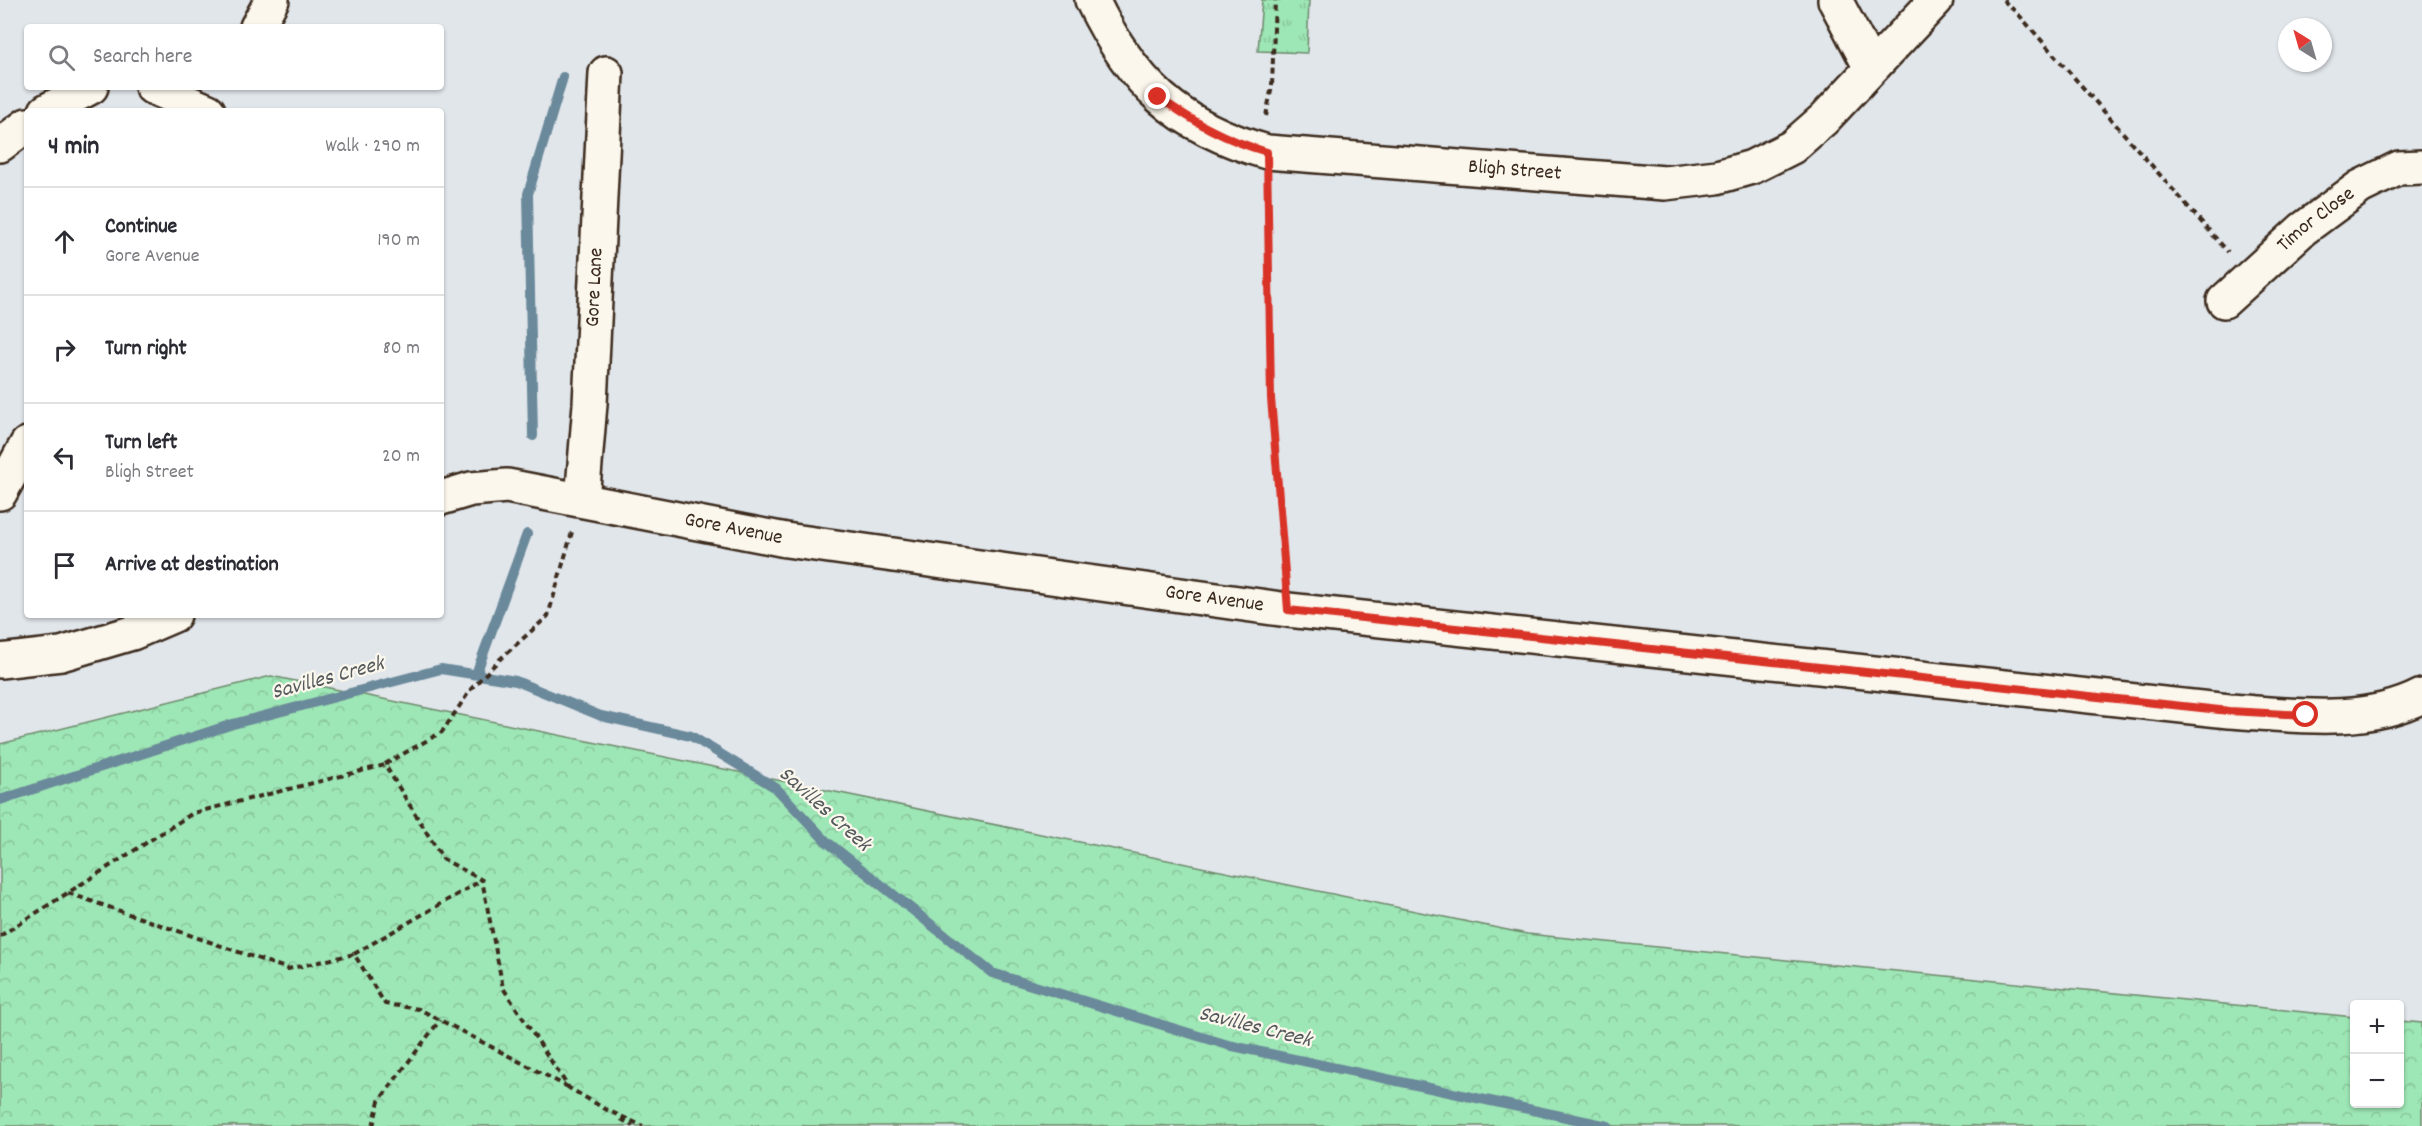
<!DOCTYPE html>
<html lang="en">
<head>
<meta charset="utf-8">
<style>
  body { margin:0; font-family:Dekko,sans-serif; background:#f7f7f7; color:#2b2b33 }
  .controls { position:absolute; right:18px; bottom:18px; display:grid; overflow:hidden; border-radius:6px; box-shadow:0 2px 4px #0004 }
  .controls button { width:54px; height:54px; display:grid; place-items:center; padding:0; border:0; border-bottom:2px solid #e1e1e2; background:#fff; color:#2b2b33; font:30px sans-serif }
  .compass { position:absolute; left:2278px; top:18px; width:54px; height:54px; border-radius:50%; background:#fff; box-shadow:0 2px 4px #0004; rotate:323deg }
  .stop { position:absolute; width:18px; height:18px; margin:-14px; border:4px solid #d93025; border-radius:50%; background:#fff }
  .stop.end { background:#d93025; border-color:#fff; box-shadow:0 2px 6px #0008 }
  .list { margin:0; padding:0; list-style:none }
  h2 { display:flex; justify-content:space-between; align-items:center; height:78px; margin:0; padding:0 24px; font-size:26px }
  h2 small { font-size:20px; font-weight:400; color:#7c7c81 }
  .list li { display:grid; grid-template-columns:39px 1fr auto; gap:18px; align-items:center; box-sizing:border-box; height:108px; padding:0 24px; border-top:2px solid #e1e1e2 }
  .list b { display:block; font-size:22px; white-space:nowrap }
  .list p { margin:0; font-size:20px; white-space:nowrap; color:#7c7c81 }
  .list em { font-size:20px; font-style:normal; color:#7c7c81 }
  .icon { flex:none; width:33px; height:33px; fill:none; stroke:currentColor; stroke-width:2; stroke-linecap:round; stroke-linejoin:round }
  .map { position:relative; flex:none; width:2422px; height:1126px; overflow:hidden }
  .search { position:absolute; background:#fff; box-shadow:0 2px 4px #0004; left:24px; top:24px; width:420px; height:66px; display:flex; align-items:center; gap:15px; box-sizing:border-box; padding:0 21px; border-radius:6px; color:#7c7c81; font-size:22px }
  .panel { position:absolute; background:#fff; box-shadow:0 2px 4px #0004; left:24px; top:108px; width:420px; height:510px; border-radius:6px }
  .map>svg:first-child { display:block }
</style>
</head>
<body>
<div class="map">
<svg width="2422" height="1126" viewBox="0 0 2422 1126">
  <defs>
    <pattern id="forest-crowns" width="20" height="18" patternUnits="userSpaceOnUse" patternTransform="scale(1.5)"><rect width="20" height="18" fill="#9de6b5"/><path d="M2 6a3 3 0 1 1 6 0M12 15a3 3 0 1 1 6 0" fill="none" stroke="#88c59b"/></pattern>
    <pattern id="park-tufts" width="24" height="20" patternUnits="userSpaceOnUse" patternTransform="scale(1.5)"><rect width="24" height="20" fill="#9de6b5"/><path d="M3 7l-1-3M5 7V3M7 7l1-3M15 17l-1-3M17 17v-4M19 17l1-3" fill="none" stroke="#88c59b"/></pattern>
  </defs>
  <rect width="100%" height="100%" fill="#e1e6eb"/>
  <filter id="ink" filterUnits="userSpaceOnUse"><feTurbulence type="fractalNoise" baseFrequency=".0167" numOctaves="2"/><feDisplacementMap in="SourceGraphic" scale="12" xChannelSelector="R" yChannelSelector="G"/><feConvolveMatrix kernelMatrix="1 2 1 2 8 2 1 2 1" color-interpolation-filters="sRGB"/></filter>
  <g filter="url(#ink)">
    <polygon fill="url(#forest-crowns)" stroke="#6c886a" stroke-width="1.5" points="271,676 1527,934 2354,1017 2354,1104 2400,1104 2400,1021 2422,1023 2422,1126 0,1126 0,744"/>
    <polygon fill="url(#park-tufts)" stroke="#6c886a" stroke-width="1.5" points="1262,0 1309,0 1307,53 1258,51"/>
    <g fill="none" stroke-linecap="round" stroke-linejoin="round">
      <g stroke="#6b899a" stroke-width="10">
        <polyline points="533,436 528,194 563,77"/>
        <polyline points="476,674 527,534"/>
        <polyline points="0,800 233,724 441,669 516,681 601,716 691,736 776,788 826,841 992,973 1228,1045 1608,1126"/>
      </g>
      <defs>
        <g id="minor">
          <path id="s1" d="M1092,0C1132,83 1177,127 1267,152L1665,183L1717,177L1752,167L1792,147L1824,119L1936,0"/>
          <polyline points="1835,0 1871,68"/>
          <polyline points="257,27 272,0"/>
          <polyline points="152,87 208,111"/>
          <polyline points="46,111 91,87"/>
          <polyline points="0,145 27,125"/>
          <path id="s2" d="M2224,301L2303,229L2360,187L2399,168L2422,167"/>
          <polyline points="0,493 27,444"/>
          <path id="s3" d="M441,498L471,489L507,486L786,540L1288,610L2229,711C2292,715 2364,726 2422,696"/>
          <path id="s4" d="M582,500L590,404L606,73"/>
          <polyline points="0,661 61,654 132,633 174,615"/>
        </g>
      </defs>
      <use href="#minor" stroke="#3b2a1e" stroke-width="38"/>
      <g stroke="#3b2a1e" stroke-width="4" stroke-dasharray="6 4.5" stroke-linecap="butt">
        <polyline points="2003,0 2019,15 2228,252"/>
        <polyline points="1266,116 1272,86 1275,0"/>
        <polyline points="1268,186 1271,398 1285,574"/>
        <polyline points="385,764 442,732 471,689 498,661 548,616 572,532"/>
        <polyline points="68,893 288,969 354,954 385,1004 419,1009 568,1087"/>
        <polyline points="0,936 193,813 385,765 443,859 482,880 503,988 569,1088 607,1110 643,1126"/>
        <polyline points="354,954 482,880"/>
        <polyline points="621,1119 633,1126"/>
        <polyline points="373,1126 379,1101 440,1020"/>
      </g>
      <use href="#minor" stroke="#fbf7ec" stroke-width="33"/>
    </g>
  </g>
  <g fill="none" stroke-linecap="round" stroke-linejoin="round" filter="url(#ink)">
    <path stroke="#d93025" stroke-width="8" d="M1158,97C1196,123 1223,139 1267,152L1271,398L1288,610L2229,711L2306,715"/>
  </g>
  <g text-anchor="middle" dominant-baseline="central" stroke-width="4.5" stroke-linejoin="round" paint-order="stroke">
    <g font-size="21" fill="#3b2a1e" stroke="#fbf7ec">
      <text stroke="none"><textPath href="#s1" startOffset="489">Bligh Street</textPath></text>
      <text stroke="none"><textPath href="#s2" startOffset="123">Timor Close</textPath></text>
      <text stroke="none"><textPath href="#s4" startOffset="213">Gore Lane</textPath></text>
      <text stroke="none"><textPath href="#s3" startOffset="298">Gore Avenue</textPath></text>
      <text stroke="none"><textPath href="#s3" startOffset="784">Gore Avenue</textPath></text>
    </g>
    <g font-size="22" font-style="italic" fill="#53595c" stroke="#fbf7ec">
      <text transform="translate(328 679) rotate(-15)">Savilles Creek</text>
      <text transform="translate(824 810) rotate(42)">Savilles Creek</text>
      <text transform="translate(1255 1028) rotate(14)">Savilles Creek</text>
    </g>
  </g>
</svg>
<div class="controls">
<button>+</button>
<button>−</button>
</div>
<svg class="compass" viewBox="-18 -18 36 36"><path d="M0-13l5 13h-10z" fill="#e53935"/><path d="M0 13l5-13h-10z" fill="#7c7c81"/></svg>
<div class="stop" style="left:2306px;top:715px"></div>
<div class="stop end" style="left:1158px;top:97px"></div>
<div class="search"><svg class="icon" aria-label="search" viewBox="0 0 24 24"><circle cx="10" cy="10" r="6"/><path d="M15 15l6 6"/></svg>Search here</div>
<section class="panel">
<h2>4 min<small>Walk · 290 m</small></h2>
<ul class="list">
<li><svg class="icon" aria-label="ahead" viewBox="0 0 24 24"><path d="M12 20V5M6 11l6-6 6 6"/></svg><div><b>Continue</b><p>Gore Avenue</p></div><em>190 m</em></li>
<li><svg class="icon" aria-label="right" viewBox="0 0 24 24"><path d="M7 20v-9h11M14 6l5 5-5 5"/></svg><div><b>Turn right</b></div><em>80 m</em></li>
<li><svg class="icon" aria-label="left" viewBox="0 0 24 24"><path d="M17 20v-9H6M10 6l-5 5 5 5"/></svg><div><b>Turn left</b><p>Bligh Street</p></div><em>20 m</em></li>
<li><svg class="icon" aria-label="arrive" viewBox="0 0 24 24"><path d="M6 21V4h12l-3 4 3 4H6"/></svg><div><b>Arrive at destination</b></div></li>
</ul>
</section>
</div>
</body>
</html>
